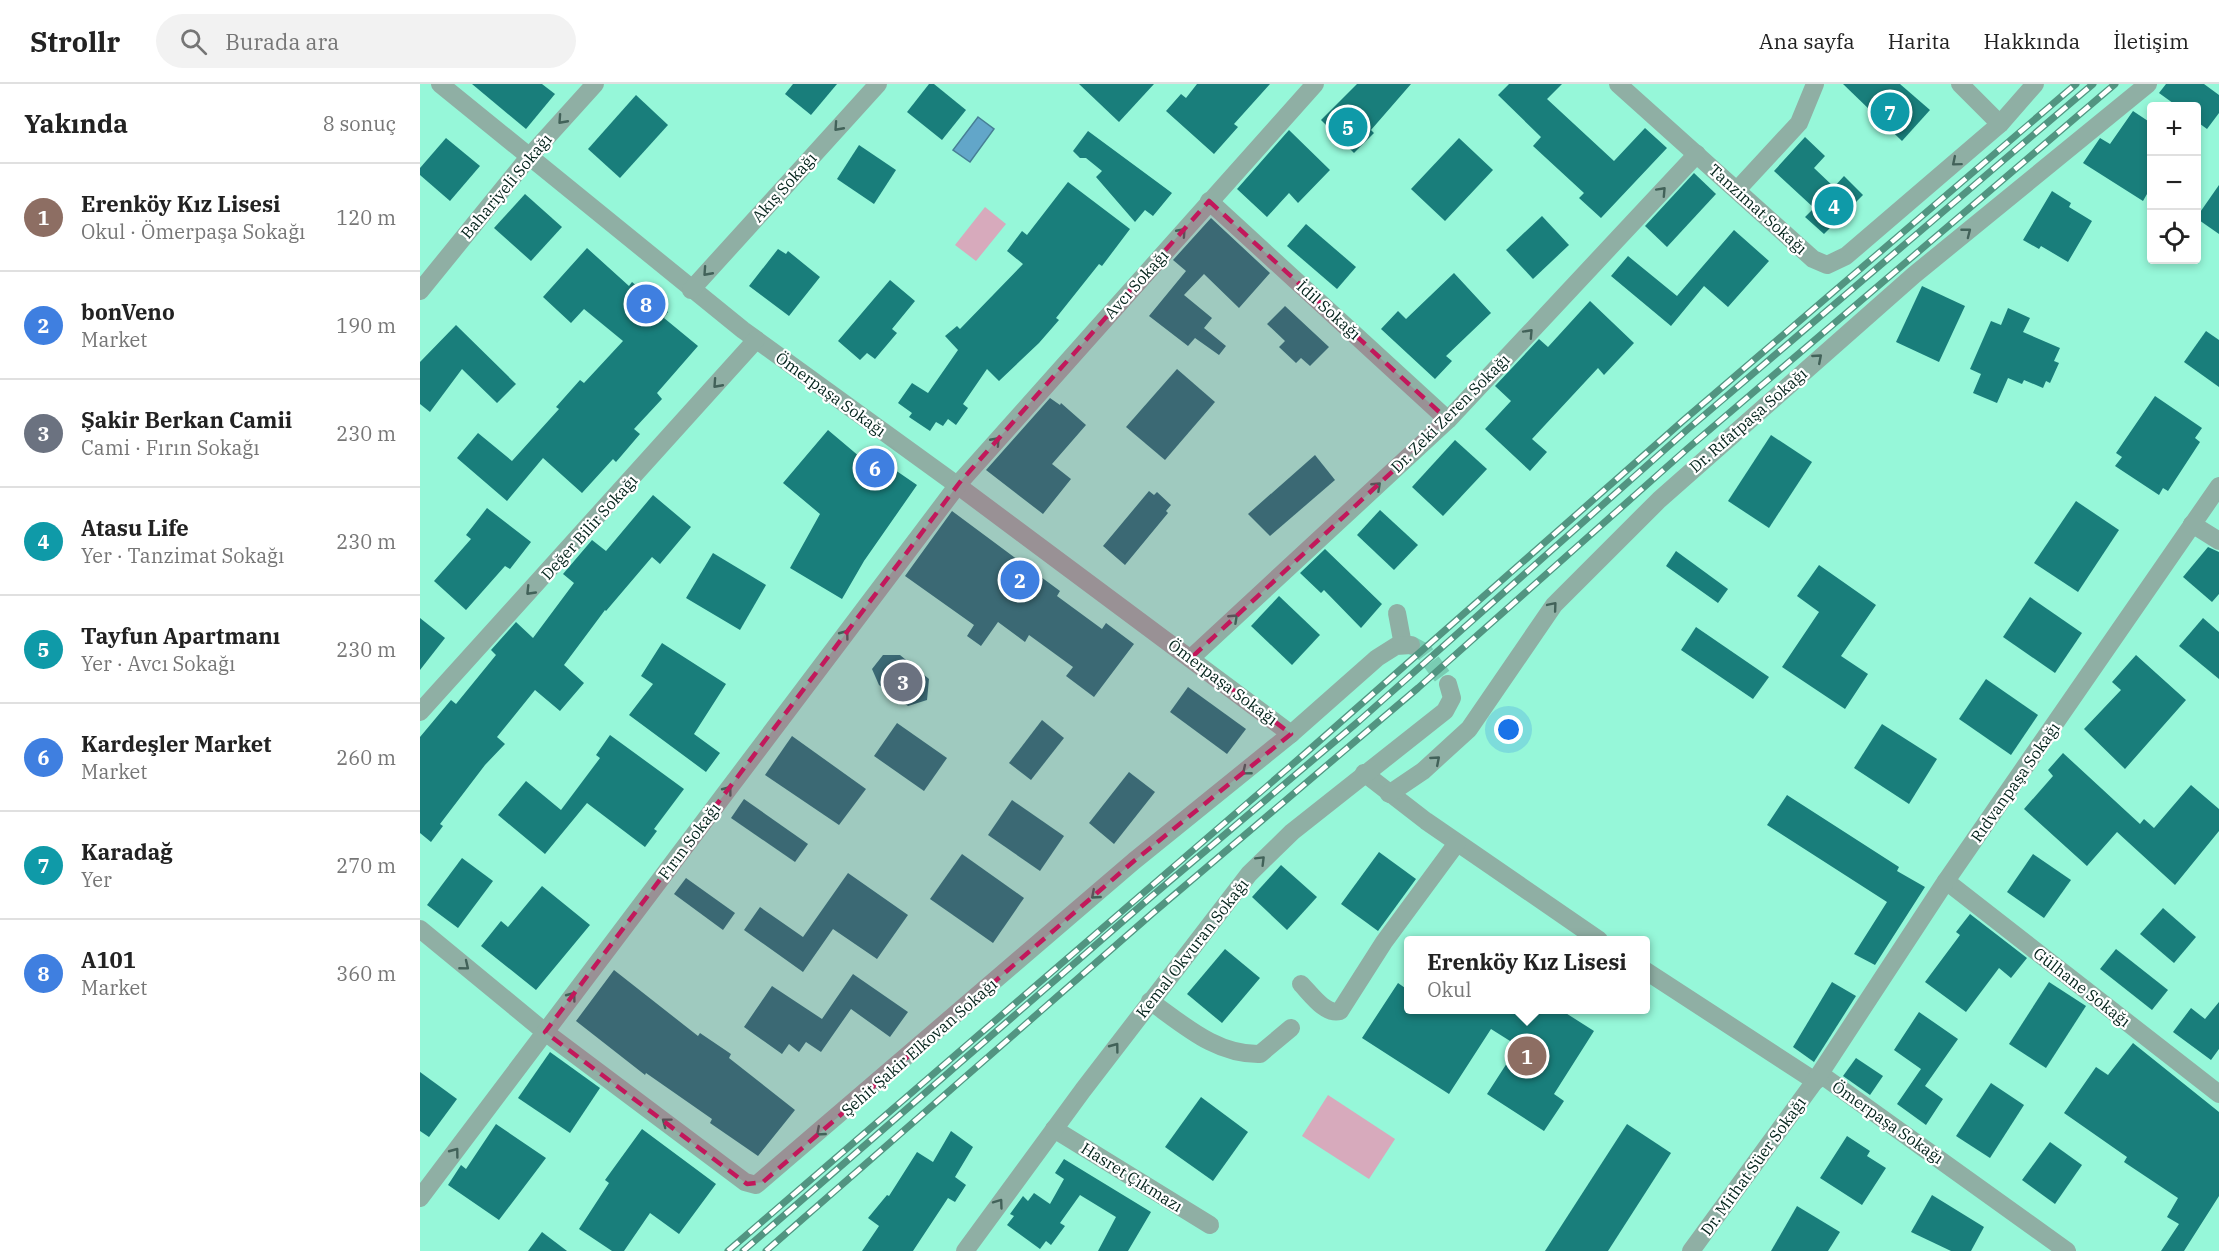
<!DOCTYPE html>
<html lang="tr">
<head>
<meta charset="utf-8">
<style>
  body { margin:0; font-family:"IBM Plex Serif",serif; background:#f2f2f2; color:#222 }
  .controls { position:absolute; right:18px; top:18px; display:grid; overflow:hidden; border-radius:6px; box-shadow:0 3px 9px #0003 }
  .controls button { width:54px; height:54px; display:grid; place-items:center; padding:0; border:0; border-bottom:2px solid #e0e0e0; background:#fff; color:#222; font:30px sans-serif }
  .you { position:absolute; left:1089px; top:646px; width:21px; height:21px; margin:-15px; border:4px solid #fff; border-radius:50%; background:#1a73e8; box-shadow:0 0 0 9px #1a73e833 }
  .badge { display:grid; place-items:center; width:39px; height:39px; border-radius:50%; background:#2563eb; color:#fff; font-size:20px; font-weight:700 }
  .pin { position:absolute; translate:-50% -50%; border:3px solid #fff; box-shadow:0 2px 6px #0006 }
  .popup { position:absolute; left:984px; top:852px; width:246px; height:78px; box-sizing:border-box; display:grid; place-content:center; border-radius:6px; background:#fff; filter:drop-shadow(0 2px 4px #0005); font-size:20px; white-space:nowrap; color:#767676 }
  .popup b { font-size:22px; color:#222 }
  .popup::after { content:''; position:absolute; left:50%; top:100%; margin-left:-12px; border:12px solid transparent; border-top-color:#fff }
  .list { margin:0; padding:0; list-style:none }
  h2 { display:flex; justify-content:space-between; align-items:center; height:78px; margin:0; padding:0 24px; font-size:26px }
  h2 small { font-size:20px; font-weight:400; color:#767676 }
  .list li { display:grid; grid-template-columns:39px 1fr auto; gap:18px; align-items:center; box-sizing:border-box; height:108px; padding:0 24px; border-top:2px solid #e0e0e0 }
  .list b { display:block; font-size:22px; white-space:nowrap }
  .list p { margin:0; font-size:20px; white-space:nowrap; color:#767676 }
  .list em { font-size:20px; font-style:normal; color:#767676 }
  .icon { flex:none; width:33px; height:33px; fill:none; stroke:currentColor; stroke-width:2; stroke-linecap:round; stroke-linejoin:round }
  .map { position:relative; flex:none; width:1799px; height:1167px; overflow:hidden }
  header { display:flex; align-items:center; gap:36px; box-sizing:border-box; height:84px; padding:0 30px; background:#fff; border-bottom:2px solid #e0e0e0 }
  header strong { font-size:28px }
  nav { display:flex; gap:33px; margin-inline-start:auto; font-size:21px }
  .search { width:420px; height:54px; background:#f2f2f2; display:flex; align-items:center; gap:15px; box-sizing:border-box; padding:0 21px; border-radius:33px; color:#767676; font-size:22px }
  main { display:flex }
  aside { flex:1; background:#fff }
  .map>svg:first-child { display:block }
</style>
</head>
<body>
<header>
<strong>Strollr</strong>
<div class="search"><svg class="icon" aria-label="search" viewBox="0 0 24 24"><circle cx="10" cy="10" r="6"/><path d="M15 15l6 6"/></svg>Burada ara</div>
<nav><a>Ana sayfa</a><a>Harita</a><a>Hakkında</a><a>İletişim</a></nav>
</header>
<main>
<aside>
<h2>Yakında<small>8 sonuç</small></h2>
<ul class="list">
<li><span class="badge" style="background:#8d6e63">1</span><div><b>Erenköy Kız Lisesi</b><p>Okul · Ömerpaşa Sokağı</p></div><em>120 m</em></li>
<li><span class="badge" style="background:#3f7fe0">2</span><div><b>bonVeno</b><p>Market</p></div><em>190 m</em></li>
<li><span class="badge" style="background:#6b7280">3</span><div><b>Şakir Berkan Camii</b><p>Cami · Fırın Sokağı</p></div><em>230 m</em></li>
<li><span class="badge" style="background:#0f9aa8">4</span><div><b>Atasu Life</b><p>Yer · Tanzimat Sokağı</p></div><em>230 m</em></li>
<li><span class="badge" style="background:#0f9aa8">5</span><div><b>Tayfun Apartmanı</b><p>Yer · Avcı Sokağı</p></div><em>230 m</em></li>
<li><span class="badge" style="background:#3f7fe0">6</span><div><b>Kardeşler Market</b><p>Market</p></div><em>260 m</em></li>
<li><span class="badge" style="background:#0f9aa8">7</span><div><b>Karadağ</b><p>Yer</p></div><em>270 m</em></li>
<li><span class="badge" style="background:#3f7fe0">8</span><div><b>A101</b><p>Market</p></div><em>360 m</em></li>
</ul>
</aside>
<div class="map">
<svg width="1799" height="1167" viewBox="0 0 1799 1167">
  <rect width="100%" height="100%" fill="#96f7d9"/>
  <g fill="#d7aabc">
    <polygon points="565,123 586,140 556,177 535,161"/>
    <polygon points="908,1011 975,1055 949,1095 882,1052"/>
  </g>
  <polygon fill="#62a6c9" stroke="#467f95" stroke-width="1.5" points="558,33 574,45 550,78 533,66"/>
  <g fill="#197e7b">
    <polygon points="52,0 122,0 135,10 106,45"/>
    <polygon points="373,0 417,0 391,31 365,10"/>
    <polygon points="509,0 514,0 546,26 522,56 487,28"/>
    <polygon points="659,0 734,0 699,38"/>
    <polygon points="777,0 850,0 814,40 818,43 794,70 746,27 761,10 766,14"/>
    <polygon points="937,0 991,0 951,46 954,49 934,69 901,36"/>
    <polygon points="1089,0 1142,0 1127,15 1194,77 1225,44 1247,64 1181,134 1159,114 1164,109 1113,62 1121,53 1078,11"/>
    <polygon points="1423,0 1480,0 1510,26 1482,57"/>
    <polygon points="1746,0 1784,0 1799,11 1799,29 1787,45 1776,37 1776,22 1757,22 1739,9"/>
    <polygon points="216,11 248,41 200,94 168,65"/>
    <polygon points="1713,27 1731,39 1731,103 1723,117 1663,79 1680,54 1690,60"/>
    <polygon points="869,46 910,86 878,119 869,109 847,133 817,105"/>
    <polygon points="668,47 752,109 733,132 725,126 715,138 676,93 682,87 666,74 660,74 653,67"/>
    <polygon points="1385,53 1405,72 1394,84 1414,103 1424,92 1443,111 1404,150 1385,133 1394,124 1354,87"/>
    <polygon points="26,54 60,82 30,117 0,91 0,84"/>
    <polygon points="1039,54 1073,86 1025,137 991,105"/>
    <polygon points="439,61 476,86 454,120 417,95"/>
    <polygon points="1274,89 1296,110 1247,163 1225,142"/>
    <polygon points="648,98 710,145 682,182 679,180 636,234 639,236 619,259 579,297 567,285 543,320 548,324 536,341 528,335 523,342 516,338 510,347 489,333 492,329 478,319 492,299 508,309 538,266 525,252 537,242 540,245 603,180 587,167 602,147 607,151"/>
    <polygon points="1799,101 1799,150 1776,134"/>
    <polygon points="1632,107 1651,119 1649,123 1672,137 1648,178 1621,162 1619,165 1603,156"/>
    <polygon points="105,110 142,143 111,177 74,144"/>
    <polygon points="1122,132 1149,161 1113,195 1086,166"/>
    <polygon points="791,134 850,189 819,224 784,190 764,211 792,234 784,244 806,262 799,271 775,254 768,262 729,232 766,187 753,176"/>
    <polygon points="886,140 936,183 917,205 867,162"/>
    <polygon points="1314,146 1349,177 1308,223 1284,202 1251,242 1191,192 1208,172 1257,212"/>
    <polygon points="167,164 209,202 212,198 248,228 244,234 278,262 237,309 242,315 214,345 220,350 196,378 193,375 162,409 123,374 87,417 37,374 58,349 92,377 139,325 136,323 160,296 164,299 203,257 164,225 151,239 123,213"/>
    <polygon points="358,165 366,170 368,167 400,193 369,232 329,202"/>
    <polygon points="1034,189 1071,229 1026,272 1032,277 1015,295 961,245 978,227 986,235"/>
    <polygon points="470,196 495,217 472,245 477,249 455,275 447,269 440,276 418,257"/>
    <polygon points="1502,202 1545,222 1519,278 1476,258"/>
    <polygon points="1170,217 1214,259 1184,291 1178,284 1112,355 1127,368 1110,387 1065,345 1091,317 1075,302 1119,255 1128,263"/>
    <polygon points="865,222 909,263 890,282 881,274 876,279 859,263 865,257 847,240"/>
    <polygon points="1588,224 1610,234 1603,248 1640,264 1634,277 1639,279 1630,299 1626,297 1623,304 1604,296 1602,300 1588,294 1577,319 1553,309 1561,290 1550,285 1571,237 1581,241"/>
    <polygon points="36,241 96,300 77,319 42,285 10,328 0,320 0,278"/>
    <polygon points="1786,247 1799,256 1799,303 1764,278"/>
    <polygon points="757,285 795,318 745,376 706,343"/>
    <polygon points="1735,312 1782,344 1775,354 1780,358 1748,407 1743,404 1739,411 1695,382 1702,373 1696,369"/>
    <polygon points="630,314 640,321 641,319 666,341 632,380 651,395 623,430 566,386"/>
    <polygon points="408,346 440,373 446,366 497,401 444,477 422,515 370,484 400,430 363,399"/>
    <polygon points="1351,351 1392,378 1349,444 1308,417"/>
    <polygon points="1035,356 1067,385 1023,432 992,403"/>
    <polygon points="895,371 915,396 850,452 828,430"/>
    <polygon points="729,407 734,411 737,408 751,421 746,427 748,429 705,481 683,462"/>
    <polygon points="233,411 271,443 240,480 232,473 186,527 185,526 144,581 164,599 140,627 115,606 77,653 85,660 65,681 20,740 23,742 11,758 0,749 0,653 31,616 36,620 76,571 71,566 96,538 113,554 154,499 143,490 172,456 186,467"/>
    <polygon points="1656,417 1699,446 1658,508 1614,479"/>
    <polygon points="67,424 111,458 90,485 85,482 46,526 14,497 51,455 46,451"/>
    <polygon points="960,426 998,461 974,486 937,451"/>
    <polygon points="532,427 640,507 637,512 682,545 686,539 714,560 674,613 646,592 653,583 609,551 605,558 578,538 561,562 547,552 554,541 485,492"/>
    <polygon points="1788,463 1799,468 1799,510 1792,518 1763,493"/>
    <polygon points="905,465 962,520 941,544 904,506 901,509 880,489"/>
    <polygon points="1256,467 1308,505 1298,519 1246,482"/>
    <polygon points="293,469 346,501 320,546 266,514"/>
    <polygon points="1399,481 1456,521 1421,572 1448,590 1425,625 1362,583 1399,528 1377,512"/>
    <polygon points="859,512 900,551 872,581 831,542"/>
    <polygon points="1610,513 1662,549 1635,589 1583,553"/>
    <polygon points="0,534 25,554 0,586"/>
    <polygon points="1783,534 1799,548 1799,595 1759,562"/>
    <polygon points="1276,543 1349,593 1333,615 1261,566"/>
    <polygon points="242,559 306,600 274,650 300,669 286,688 209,631 233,600 221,592"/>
    <polygon points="463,571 480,571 509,595 507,616 488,622 459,601 452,585"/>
    <polygon points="1716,571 1766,616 1705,685 1664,645 1701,606 1692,598"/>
    <polygon points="1566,595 1618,631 1591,671 1539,635"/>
    <polygon points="768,603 826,645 807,670 750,628"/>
    <polygon points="622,636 644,654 611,696 589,679"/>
    <polygon points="477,639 527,674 504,707 454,672"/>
    <polygon points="1462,640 1517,675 1489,720 1434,684"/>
    <polygon points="190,651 264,705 234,745 237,747 225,763 167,719 125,770 78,731 106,697 141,726 180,674 176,671"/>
    <polygon points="372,652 446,705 419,741 345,691"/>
    <polygon points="1643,669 1720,740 1724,735 1734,744 1771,701 1799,725 1799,747 1755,801 1697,748 1667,782 1604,725 1633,692 1628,686"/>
    <polygon points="709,688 735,708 694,760 669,739"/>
    <polygon points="1367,711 1479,783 1477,787 1505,803 1455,881 1434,870 1467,818 1347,741"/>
    <polygon points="324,715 388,760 375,778 311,734"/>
    <polygon points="592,716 644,752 620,787 568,751"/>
    <polygon points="959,768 996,795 958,847 921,820"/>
    <polygon points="542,770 604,814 573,859 510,815"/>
    <polygon points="1613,770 1651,796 1624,834 1587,808"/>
    <polygon points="42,774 73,797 38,844 7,821"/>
    <polygon points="861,781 897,813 867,846 832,813"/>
    <polygon points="428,789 488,831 457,875 413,845 383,888 324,846 340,823 383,853"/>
    <polygon points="266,794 315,829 303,846 254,810"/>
    <polygon points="122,802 170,841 116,906 61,862 81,837 88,843"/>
    <polygon points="1743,824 1776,853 1754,879 1720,850"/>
    <polygon points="1550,830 1607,874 1591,894 1579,884 1546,928 1505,898 1540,851 1536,848"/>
    <polygon points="805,865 840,894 802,939 767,910"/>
    <polygon points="1696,865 1748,906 1732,926 1680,885"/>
    <polygon points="194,886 278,952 280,949 311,970 309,974 375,1026 338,1072 290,1039 292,1035 226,989 225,991 156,937"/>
    <polygon points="433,890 488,928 470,953 431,925 401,968 386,958 379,968 369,960 362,970 324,943 352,902 402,935"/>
    <polygon points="1412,898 1436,912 1394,978 1373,963"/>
    <polygon points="1629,898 1666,922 1626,984 1589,960"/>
    <polygon points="978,899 988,906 988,926 1141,926 1174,947 1134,1010 1144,1017 1124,1047 1067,1010 1098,962 1071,945 1029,1010 942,954"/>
    <polygon points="1799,918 1799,965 1791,976 1753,948 1771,924 1785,935"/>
    <polygon points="1499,928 1538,955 1505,1002 1523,1015 1506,1041 1477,1020 1501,985 1474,966"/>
    <polygon points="1713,959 1799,1028 1799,1112 1764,1167 1741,1167 1759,1140 1747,1133 1758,1114 1704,1078 1707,1073 1644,1029 1676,983 1688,991"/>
    <polygon points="130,968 180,1004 150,1049 98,1014"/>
    <polygon points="1436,974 1463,992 1450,1011 1423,992"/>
    <polygon points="0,988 37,1015 9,1053 0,1047"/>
    <polygon points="1571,999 1604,1021 1570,1074 1536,1052"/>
    <polygon points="781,1013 828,1048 793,1097 745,1063"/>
    <polygon points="76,1040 126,1074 79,1136 28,1101 41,1081 46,1085"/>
    <polygon points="1207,1040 1251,1069 1188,1167 1125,1167"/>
    <polygon points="222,1045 296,1100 259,1150 230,1129 204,1167 192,1167 159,1145 189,1099 185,1096"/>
    <polygon points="531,1047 553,1063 535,1093 546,1101 535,1118 528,1114 493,1167 442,1167 459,1142 448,1134 467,1111 469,1112 497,1068 513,1078"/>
    <polygon points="1427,1052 1450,1067 1447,1072 1466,1084 1442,1121 1400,1094"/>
    <polygon points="1630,1058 1662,1081 1635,1120 1602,1096"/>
    <polygon points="644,1075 731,1128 708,1167 678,1167 696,1133 660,1111 640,1139 645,1142 631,1161 626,1157 620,1165 587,1141 594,1132 590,1130 603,1112 608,1117 614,1109 630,1120 644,1095 635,1089"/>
    <polygon points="1512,1111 1564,1143 1551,1167 1531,1167 1491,1148"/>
    <polygon points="1377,1122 1420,1148 1408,1167 1351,1167"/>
    <polygon points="122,1148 147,1167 108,1167"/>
  </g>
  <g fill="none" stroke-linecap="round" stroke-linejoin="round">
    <polyline stroke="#79cdb3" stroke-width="18" stroke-dasharray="18 9" stroke-linecap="butt" points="991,561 1004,568 1028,600"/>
    <g stroke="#8fafa4" stroke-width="18">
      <polyline points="20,0 323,246 537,401 871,650"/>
      <polyline points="1198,0 1393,175 1407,181 1426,172 1580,40 1615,0"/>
      <polyline points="1540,0 1580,40"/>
      <polyline points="1317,106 1379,39 1395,0"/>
      <polyline points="789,117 1028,336"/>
      <polyline points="271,206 458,0"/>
      <polyline points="0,207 109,73 175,0"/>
      <polyline points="1772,440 1799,457"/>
      <polyline points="977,529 983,561"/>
      <polyline points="771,574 1028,336 1277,70"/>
      <polyline points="0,628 336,256"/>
      <polyline points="944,689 1006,737 1179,856"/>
      <polyline points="969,710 1003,687 1049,645 1134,521 1239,416 1494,191 1728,0"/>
      <polyline points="1526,797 1799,1010"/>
      <polyline points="0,845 125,948 325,1098 336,1101 714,777 871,650 957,574 976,562 991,561"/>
      <polyline points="1226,887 1395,997 1403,992 1647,1167"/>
      <path d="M881,900C891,910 905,931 920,927L964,858L1037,759"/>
      <path d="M730,917C764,941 796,971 840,970L871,944"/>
      <polyline points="634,1045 790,1141"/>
      <polyline points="0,1114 540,398 895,0"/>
      <polyline points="545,1167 663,1006 829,790 872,748 1025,627 1032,614 1028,600"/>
      <polyline points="1271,1167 1395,997 1526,797 1799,402"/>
    </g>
    <defs>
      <g id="rail">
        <polyline points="308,1167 881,673 1265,335 1656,0"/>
        <polyline points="323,1167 732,812 939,637 1268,345 1673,0"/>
        <polyline points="346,1167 734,828 998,604 1267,365 1695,0"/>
      </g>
    </defs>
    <use href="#rail" stroke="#529481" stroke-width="7"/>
    <use href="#rail" stroke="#fff" stroke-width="4.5" stroke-dasharray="14" stroke-linecap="butt"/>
  </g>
  <defs><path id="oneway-chevron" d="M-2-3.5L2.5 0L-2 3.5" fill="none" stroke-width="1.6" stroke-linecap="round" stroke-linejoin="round" transform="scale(1.5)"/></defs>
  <g stroke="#426259">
    <use href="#oneway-chevron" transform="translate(142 36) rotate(132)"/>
    <use href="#oneway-chevron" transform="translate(418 43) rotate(132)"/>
    <use href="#oneway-chevron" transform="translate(1536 78) rotate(140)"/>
    <use href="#oneway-chevron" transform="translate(1242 107) rotate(-47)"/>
    <use href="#oneway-chevron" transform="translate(762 148) rotate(-48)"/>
    <use href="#oneway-chevron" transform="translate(1547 148) rotate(-38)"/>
    <use href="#oneway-chevron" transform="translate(287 188) rotate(132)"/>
    <use href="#oneway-chevron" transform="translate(1109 249) rotate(-47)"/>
    <use href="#oneway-chevron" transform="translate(1398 274) rotate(-41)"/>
    <use href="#oneway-chevron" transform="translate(297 300) rotate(132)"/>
    <use href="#oneway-chevron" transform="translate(576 357) rotate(-48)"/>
    <use href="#oneway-chevron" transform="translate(957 402) rotate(-43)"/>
    <use href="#oneway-chevron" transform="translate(110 507) rotate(134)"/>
    <use href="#oneway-chevron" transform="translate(1133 522) rotate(-50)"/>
    <use href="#oneway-chevron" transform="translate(814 534) rotate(-43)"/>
    <use href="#oneway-chevron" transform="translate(425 550) rotate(-53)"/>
    <use href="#oneway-chevron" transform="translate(1016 676) rotate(-41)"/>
    <use href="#oneway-chevron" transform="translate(826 687) rotate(141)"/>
    <use href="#oneway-chevron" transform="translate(308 706) rotate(-53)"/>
    <use href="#oneway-chevron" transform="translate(841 776) rotate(-45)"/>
    <use href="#oneway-chevron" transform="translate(675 811) rotate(139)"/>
    <use href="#oneway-chevron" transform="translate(45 882) rotate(39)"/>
    <use href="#oneway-chevron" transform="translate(152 912) rotate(-53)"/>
    <use href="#oneway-chevron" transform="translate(695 963) rotate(-53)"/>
    <use href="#oneway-chevron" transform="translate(246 1038) rotate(-143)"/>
    <use href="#oneway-chevron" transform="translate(400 1048) rotate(139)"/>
    <use href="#oneway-chevron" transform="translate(35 1068) rotate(-53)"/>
    <use href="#oneway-chevron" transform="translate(579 1119) rotate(-54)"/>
  </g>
  <path fill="#c2185b" fill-opacity="0.2" stroke="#c2185b" stroke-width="4.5" stroke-dasharray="12 8" stroke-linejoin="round" d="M789,117L1028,336L771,574L871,650L714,777L343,1098L327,1100L125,948L540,398Z"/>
  <g text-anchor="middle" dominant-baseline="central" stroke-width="4.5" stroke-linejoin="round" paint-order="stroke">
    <g font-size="16" fill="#03231b" stroke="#fff">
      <text transform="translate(86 102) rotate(-50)">Bahariyeli Sokağı</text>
      <text transform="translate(364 103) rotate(-48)">Akış Sokağı</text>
      <text transform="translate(1338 125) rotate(42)">Tanzimat Sokağı</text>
      <text transform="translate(716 200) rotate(-48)">Avcı Sokağı</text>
      <text transform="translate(909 226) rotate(42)">İdil Sokağı</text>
      <text transform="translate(411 310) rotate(36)">Ömerpaşa Sokağı</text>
      <text transform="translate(1030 329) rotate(-45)">Dr. Zeki Zeren Sokağı</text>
      <text transform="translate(1328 336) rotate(-41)">Dr. Rıfatpaşa Sokağı</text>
      <text transform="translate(169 443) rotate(-48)">Değer Bilir Sokağı</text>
      <text transform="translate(803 598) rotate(37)">Ömerpaşa Sokağı</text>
      <text transform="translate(1595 698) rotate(-55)">Rıdvanpaşa Sokağı</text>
      <text transform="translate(269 757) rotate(-53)">Fırın Sokağı</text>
      <text transform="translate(772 864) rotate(-52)">Kemal Okvuran Sokağı</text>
      <text transform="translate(1662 903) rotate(38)">Gülhane Sokağı</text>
      <text transform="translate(499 963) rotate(-41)">Şehit Şakir Elkovan Sokağı</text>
      <text transform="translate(1468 1038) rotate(35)">Ömerpaşa Sokağı</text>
      <text transform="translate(1333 1082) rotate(-54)">Dr. Mithat Süer Sokağı</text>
      <text transform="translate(712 1093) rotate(32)">Hasret Çıkmazı</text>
    </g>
  </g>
</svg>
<div class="controls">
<button>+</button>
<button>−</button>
<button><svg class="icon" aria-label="locate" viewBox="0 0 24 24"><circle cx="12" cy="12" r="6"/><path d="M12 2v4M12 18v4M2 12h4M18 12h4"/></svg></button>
</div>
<div class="you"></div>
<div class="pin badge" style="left:1107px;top:972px;background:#8d6e63">1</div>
<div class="popup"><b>Erenköy Kız Lisesi</b>Okul</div>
<div class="pin badge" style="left:600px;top:496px;background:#3f7fe0">2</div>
<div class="pin badge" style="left:483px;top:598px;background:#6b7280">3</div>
<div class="pin badge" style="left:1414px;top:122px;background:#0f9aa8">4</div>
<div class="pin badge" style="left:928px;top:43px;background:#0f9aa8">5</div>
<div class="pin badge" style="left:455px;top:384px;background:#3f7fe0">6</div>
<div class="pin badge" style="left:1470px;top:28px;background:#0f9aa8">7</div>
<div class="pin badge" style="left:226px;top:220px;background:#3f7fe0">8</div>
</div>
</main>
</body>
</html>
